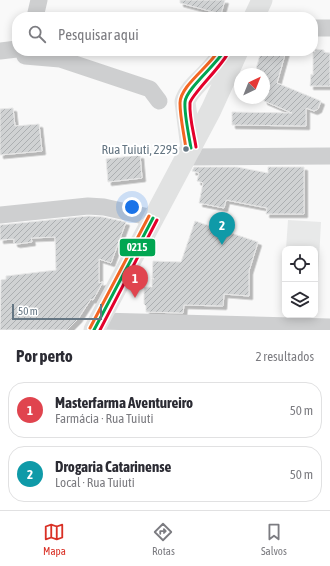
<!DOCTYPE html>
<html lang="pt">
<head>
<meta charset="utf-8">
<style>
  body { margin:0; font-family:"Asap Condensed",sans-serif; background:#f7f7f7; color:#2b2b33 }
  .controls { position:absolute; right:12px; bottom:12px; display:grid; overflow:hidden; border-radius:8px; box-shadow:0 2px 10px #0003 }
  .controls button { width:36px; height:36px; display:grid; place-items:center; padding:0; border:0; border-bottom:1px solid #e1e1e2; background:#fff; color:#2b2b33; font:20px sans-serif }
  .compass { position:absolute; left:234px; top:68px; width:36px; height:36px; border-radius:50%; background:#fff; box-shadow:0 2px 10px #0003; rotate:43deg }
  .scale { position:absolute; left:12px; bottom:10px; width:90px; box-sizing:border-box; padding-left:4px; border:2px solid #657683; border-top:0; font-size:11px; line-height:14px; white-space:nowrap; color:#657683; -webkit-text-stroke:3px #fff; paint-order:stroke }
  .you { position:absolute; left:132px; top:207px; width:14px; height:14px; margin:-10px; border:3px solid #fff; border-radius:50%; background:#1a73e8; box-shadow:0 0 0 6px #1a73e833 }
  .badge { display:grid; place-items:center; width:26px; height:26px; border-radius:50%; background:#d93025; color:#fff; font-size:13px; font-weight:700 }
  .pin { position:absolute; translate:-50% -33px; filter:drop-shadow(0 1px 2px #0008) }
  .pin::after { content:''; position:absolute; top:21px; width:14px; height:12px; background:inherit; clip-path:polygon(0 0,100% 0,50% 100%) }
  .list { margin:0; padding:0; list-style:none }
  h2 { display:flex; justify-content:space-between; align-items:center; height:52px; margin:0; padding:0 16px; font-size:17px }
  h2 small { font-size:13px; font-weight:400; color:#7c7c81 }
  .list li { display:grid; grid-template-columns:26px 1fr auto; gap:12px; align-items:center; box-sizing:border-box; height:56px; margin:0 8px 8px; padding:0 8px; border:1px solid #e1e1e2; border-radius:16px }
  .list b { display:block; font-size:15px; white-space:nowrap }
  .list p { margin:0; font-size:13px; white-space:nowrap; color:#7c7c81 }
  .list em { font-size:13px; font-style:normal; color:#7c7c81 }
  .icon { flex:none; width:22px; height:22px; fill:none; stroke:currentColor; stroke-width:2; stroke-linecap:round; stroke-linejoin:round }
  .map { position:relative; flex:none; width:330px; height:330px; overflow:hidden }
  .search { position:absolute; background:#fff; box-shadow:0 2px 10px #0003; left:12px; right:12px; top:12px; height:44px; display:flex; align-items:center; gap:10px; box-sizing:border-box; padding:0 14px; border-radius:16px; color:#7c7c81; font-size:15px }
  .sheet { height:180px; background:#fff }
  nav { display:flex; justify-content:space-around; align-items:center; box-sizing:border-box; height:56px; border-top:1px solid #e1e1e2; background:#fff; font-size:11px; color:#7c7c81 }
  nav a { display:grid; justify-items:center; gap:2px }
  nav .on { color:#d93025 }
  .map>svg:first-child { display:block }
</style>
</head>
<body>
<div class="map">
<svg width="330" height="330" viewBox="0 0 330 330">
  <defs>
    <pattern id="building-hatch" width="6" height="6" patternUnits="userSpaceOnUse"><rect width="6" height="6" fill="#d0d2d3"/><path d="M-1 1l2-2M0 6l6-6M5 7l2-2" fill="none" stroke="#acafb1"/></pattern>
    <filter id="shadow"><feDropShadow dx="3.5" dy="3.5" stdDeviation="0" flood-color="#0004"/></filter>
  </defs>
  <rect width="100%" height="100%" fill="#f9f9f9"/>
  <polygon fill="#e8e9e9" points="288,220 321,222 318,279 315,279 315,249 286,249"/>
  <g fill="url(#building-hatch)" stroke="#e8e8e8" filter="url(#shadow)">
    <polygon points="180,0 225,0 221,14 180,3"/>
    <polygon points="315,49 324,50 324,52 330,53 330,86 310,86 311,74 313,75 313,51 315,52"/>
    <polygon points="261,51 286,51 277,83 321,101 318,109 314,111 306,108 306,126 232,125 232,112 292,113 264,101 264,72 256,69"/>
    <polygon points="13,108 15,126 39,124 42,151 0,155 0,109"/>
    <polygon points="140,155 142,178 108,182 106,159"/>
    <polygon points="194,167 237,167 268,173 268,167 304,167 304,214 266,214 267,208 226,200 224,208 199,203 203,183 197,181 199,173 192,171"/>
    <polygon points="88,216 103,217 126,222 111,263 99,259 99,283 103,282 93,300 91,299 78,319 67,330 0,330 1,280 6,279 6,276 56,270 55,237 31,238 32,242 17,244 14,243 14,239 0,240 0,225"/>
    <polygon points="195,221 258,242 249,271 249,296 224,294 223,306 184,305 183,313 146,312 146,306 144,304 144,287 152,287 152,279 154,279 152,278 153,261 181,262"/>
  </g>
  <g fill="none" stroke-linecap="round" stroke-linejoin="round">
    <g stroke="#cecfd0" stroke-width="17">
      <polyline points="35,17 39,0"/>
      <polyline points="313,28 330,28"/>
      <polyline points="0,51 17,49"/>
      <polyline points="26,51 25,56 60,59 150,89 159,101"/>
      <polyline points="186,157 330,156"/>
      <polyline points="0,215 88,206 104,207 153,218"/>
      <polyline points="100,321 330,327"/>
    </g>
    <g stroke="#e1e2e2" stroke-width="21">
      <polyline points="254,17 262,0"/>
      <path d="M191,148L185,102C189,85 215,72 224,51"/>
      <polyline points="94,330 211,110 238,51"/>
    </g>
    <defs>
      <g id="bus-1">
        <path d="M191,148C189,136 184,113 185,102C186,89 216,65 224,51"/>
        <polyline points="94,330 153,218"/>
      </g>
      <g id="bus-2">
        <path d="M196,147C194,134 189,117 190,103C191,95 222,66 228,53"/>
        <polyline points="100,330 157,220"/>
      </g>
      <g id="bus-3">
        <path d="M186,149C184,134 180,117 180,103C180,86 210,66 218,51"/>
        <polyline points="90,328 149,216"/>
      </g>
    </defs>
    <use href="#bus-1" stroke="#fff" stroke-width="6"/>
    <use href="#bus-2" stroke="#fff" stroke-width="6"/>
    <use href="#bus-3" stroke="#fff" stroke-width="6"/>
    <use href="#bus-1" stroke="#00a651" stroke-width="3"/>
    <use href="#bus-2" stroke="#e4002b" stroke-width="3"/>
    <use href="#bus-3" stroke="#f26522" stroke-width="3"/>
  </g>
  <circle fill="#657683" stroke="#fff" stroke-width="1.5" cx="186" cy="149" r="3.5"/>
  <g text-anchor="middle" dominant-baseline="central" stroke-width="4" stroke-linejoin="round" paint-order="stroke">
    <g font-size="13" fill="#657683" stroke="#fff" text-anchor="end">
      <text x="178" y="149">Rua Tuiuti, 2295</text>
    </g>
  </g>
  <rect stroke="#fff" stroke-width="1.5" x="119" y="238" width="37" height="19" rx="4" fill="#00a651"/>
  <g font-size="11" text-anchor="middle" font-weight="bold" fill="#fff">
    <text x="137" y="251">0215</text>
  </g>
</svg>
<div class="controls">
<button><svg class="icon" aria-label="locate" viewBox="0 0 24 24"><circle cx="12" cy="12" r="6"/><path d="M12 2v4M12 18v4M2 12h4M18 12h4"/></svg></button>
<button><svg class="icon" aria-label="layers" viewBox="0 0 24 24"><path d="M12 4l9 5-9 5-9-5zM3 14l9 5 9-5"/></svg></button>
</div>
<svg class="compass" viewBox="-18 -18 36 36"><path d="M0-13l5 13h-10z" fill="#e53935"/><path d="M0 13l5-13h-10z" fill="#7c7c81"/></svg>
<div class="scale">50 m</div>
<div class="you"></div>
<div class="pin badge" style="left:135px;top:298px;background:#e0444e">1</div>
<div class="pin badge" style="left:222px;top:245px;background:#0f9aa8">2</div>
<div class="search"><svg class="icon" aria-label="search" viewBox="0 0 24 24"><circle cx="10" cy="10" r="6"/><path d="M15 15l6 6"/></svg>Pesquisar aqui</div>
</div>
<section class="sheet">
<h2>Por perto<small>2 resultados</small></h2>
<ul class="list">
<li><span class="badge" style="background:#e0444e">1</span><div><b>Masterfarma Aventureiro</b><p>Farmácia · Rua Tuiuti</p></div><em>50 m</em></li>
<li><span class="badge" style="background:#0f9aa8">2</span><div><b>Drogaria Catarinense</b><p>Local · Rua Tuiuti</p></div><em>50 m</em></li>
</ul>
</section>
<nav>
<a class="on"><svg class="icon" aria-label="map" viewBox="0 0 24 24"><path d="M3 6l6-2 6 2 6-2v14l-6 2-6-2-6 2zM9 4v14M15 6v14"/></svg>Mapa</a>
<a><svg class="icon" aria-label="directions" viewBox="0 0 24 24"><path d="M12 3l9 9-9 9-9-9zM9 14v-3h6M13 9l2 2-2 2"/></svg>Rotas</a>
<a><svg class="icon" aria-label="saved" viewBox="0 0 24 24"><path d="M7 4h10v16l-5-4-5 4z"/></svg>Salvos</a>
</nav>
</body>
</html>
